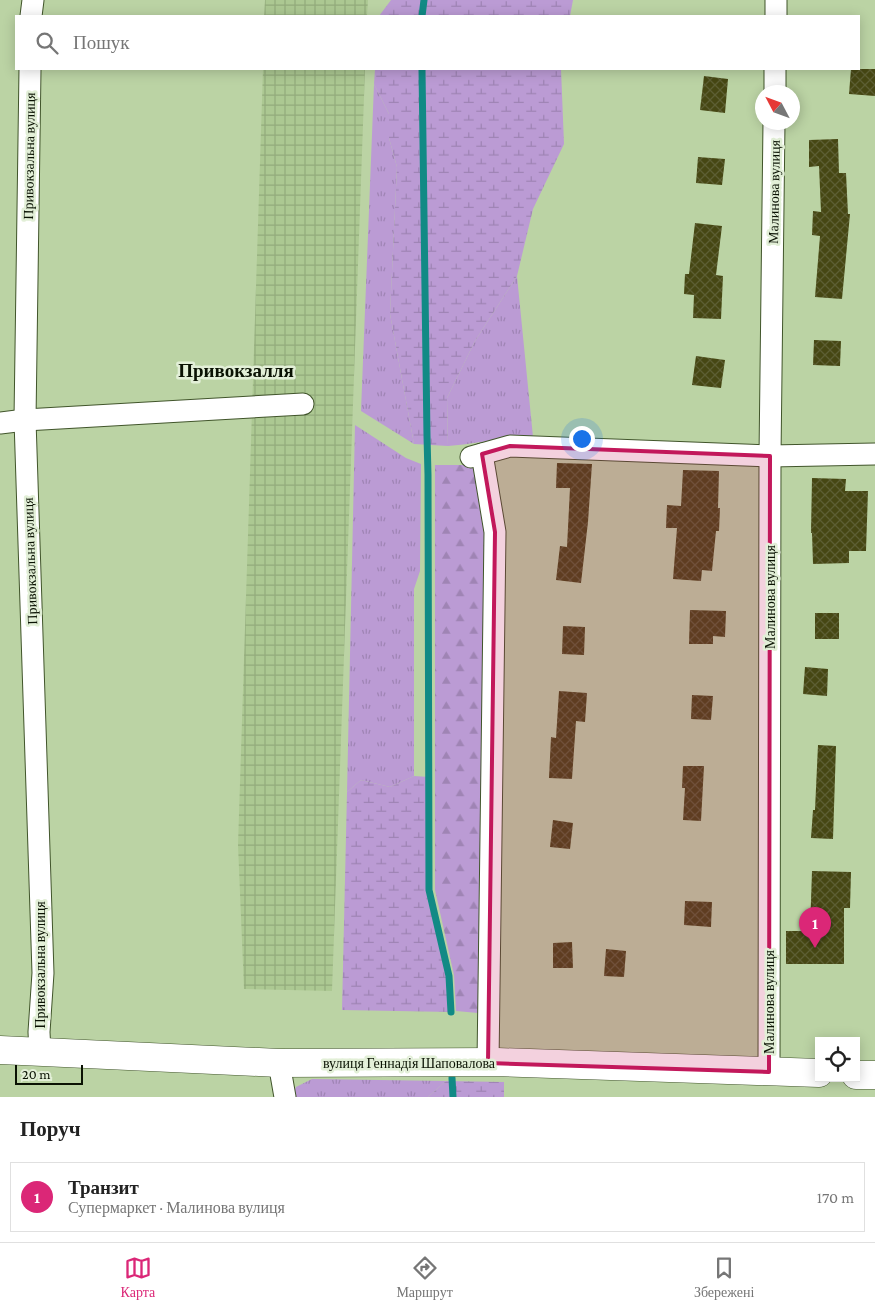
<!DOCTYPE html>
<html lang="uk">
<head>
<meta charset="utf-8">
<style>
  body { margin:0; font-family:"Crimson Pro",serif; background:#f2f2f2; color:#222 }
  .controls { position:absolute; right:15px; bottom:15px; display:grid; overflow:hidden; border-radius:0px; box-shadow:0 2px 12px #0003 }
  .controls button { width:45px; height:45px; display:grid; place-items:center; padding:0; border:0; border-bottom:1px solid #e0e0e0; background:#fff; color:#222; font:25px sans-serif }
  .compass { position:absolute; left:755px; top:85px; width:45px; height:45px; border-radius:50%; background:#fff; box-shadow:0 2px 12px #0003; rotate:311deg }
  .scale { position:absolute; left:15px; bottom:12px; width:68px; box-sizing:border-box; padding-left:5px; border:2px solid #0a1203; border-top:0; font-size:14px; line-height:18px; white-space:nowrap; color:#0a1203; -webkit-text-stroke:4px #e2efd7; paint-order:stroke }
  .you { position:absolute; left:581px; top:438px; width:18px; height:18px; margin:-12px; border:4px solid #fff; border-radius:50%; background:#1a73e8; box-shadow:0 0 0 8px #1a73e833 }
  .badge { display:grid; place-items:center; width:32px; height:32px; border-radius:50%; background:#db2777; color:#fff; font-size:16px; font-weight:700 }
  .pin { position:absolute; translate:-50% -41px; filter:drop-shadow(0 1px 2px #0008) }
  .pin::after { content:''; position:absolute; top:26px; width:18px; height:15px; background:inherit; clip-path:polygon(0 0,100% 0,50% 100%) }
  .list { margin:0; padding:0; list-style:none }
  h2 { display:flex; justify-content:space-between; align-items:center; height:65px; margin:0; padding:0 20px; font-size:21px }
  h2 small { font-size:16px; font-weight:400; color:#767676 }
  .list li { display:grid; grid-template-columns:32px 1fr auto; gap:15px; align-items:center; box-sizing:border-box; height:70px; margin:0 10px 10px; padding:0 10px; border:1px solid #e0e0e0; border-radius:0px }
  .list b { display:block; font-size:19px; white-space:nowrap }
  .list p { margin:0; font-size:16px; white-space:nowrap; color:#767676 }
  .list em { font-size:16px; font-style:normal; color:#767676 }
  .icon { flex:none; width:28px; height:28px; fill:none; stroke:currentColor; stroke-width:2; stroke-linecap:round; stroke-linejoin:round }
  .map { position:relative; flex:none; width:875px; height:1097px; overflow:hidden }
  .search { position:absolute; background:#fff; box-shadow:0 2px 12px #0003; left:15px; right:15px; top:15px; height:55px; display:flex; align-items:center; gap:12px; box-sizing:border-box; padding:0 18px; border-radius:0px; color:#767676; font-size:19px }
  .sheet { height:145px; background:#fff }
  nav { display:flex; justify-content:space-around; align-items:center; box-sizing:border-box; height:70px; border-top:1px solid #e0e0e0; background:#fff; font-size:14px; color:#767676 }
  nav a { display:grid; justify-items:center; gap:2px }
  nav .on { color:#db2777 }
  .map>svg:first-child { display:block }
</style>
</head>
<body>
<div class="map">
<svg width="875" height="1097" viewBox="0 0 875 1097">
  <defs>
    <pattern id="industrial-grid" width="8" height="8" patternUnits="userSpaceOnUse" patternTransform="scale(1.25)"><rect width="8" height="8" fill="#acc892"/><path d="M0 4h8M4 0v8" fill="none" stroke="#93ab7c"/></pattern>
    <pattern id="grass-tufts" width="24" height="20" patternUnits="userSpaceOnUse" patternTransform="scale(1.25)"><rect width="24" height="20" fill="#bb9bd4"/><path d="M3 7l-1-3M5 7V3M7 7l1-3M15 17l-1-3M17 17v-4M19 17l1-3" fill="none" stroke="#9f84b4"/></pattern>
    <pattern id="forest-firs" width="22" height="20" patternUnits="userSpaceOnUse" patternTransform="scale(1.25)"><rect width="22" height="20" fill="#bb9bd4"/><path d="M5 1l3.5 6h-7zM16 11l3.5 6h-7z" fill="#9f84b4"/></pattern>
    <pattern id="wetland-marsh" width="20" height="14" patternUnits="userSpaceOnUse" patternTransform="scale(1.25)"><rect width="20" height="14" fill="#bb9bd4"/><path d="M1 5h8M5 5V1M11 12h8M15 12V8" fill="none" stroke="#9f84b4"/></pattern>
    <pattern id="building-cross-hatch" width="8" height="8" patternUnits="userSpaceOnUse" patternTransform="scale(1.25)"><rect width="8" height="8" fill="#464713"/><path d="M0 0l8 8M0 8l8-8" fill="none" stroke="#5c5e33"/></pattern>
  </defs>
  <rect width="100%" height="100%" fill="#bbd3a4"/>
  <g fill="url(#industrial-grid)">
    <polygon points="265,0 368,0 367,16 264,16"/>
    <polygon points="263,69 365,69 332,991 244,989 238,845"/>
  </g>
  <g fill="url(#grass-tufts)">
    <polygon points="374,84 389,114 389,138 397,167 390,314 414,444 361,411"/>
    <path d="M517,276L533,437C504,437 476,444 448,446L447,398L475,341Z"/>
    <polygon points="355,425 406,458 421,464 420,571 414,589 414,776 390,787 361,780 347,792"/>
    <polygon points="312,1079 446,1081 428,1097 292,1097 296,1087"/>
  </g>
  <polygon fill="url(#forest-firs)" points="435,465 475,465 485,523 478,1013 456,1011 454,975 435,890"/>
  <g fill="url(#wetland-marsh)">
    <polygon points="391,0 573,0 570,16 379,16"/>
    <polygon points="375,69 561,69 564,144 533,209 517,276 475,341 447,398 448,446 414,444 390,314 397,167 389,138 389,114 374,84"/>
    <polygon points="414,776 429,777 429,890 449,976 451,1012 342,1010 347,792 361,780 390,787"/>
    <polygon points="446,1081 504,1082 504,1097 428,1097"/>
  </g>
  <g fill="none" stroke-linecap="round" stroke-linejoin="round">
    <g stroke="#118a85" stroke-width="7">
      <polyline points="422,16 424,0"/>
      <polyline points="422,69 427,436 428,475 429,890 449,976 451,1012"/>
      <polyline points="452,1078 453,1097"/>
    </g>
  </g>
  <g fill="url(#building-cross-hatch)">
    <polygon points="851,69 875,69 875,96 849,94"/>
    <polygon points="704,76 728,79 725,113 700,110"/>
    <polygon points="838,139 839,173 846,173 848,214 850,214 842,299 815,297 820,236 812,235 813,211 821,212 819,166 809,167 809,140"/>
    <polygon points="698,157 725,159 722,185 696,183"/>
    <polygon points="695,223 722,226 716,275 723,276 721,319 693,318 694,295 684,294 685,274 689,274"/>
    <polygon points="814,340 841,341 840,366 813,365"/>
    <polygon points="696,356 725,360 721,388 692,385"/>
    <polygon points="557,463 592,464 588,522 581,583 556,580 560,546 567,547 570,488 556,488"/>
    <polygon points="683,470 719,471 718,508 720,508 719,531 716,531 712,571 702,570 701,581 673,579 677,528 666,528 667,505 681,506"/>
    <polygon points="812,478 846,479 845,491 868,491 866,551 849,551 849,563 813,564 812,533 811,533"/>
    <polygon points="690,610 726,611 725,637 713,636 713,644 689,644"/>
    <rect x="815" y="613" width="24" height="26"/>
    <polygon points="563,626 585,627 584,655 562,654"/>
    <polygon points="805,667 828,669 827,696 803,694"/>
    <polygon points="559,691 587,693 585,722 576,721 572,779 549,778 551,737 556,738"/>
    <polygon points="692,695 713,696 711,720 691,719"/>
    <polygon points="818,745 836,746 833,839 811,838 813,810 815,810"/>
    <polygon points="683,766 704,766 701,821 683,820 685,788 682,788"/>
    <polygon points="553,820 573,823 570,849 550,847"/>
    <polygon points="812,871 851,872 850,908 844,908 844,964 786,964 786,931 810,931"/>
    <polygon points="685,901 712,902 711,927 684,925"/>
    <polygon points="572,942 573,968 553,968 553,943"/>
    <polygon points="606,949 626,951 624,977 604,976"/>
  </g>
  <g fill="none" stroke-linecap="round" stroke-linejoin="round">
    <defs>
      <g id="minor">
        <polyline points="31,16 33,0"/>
        <polyline points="776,16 776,0"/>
        <polyline points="30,69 25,420 43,973 39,1032 40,1052"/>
        <polyline points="775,92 775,69"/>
        <polyline points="0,423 25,420 303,404"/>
        <polyline points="482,454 495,532 488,1063"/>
        <polyline points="471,457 510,446 770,456 875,454"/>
        <polyline points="279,1063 285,1097"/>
        <polyline points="769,1072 770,456 774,122"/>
      </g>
      <g id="tertiary">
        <polyline points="0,1050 279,1063 497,1062 819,1073"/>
        <polyline points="856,1075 875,1075"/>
      </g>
    </defs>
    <use href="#minor" stroke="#41552b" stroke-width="23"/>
    <use href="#tertiary" stroke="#41552b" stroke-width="29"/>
    <use href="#minor" stroke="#fff" stroke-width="21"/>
    <use href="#tertiary" stroke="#fff" stroke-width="28"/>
  </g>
  <path fill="#c2185b" fill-opacity="0.2" stroke="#c2185b" stroke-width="4" stroke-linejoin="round" d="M510,446L770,456L769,1072L488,1063L495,532L482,454Z"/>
  <g text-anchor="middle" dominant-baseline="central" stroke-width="5" stroke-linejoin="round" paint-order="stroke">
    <g font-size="14" fill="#0a1203" stroke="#e2efd7">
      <text transform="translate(29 156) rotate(-89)">Привокзальна вулиця</text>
      <text transform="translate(774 192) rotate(-89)">Малинова вулиця</text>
      <text transform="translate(30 561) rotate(-92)">Привокзальна вулиця</text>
      <text transform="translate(770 597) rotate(-90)">Малинова вулиця</text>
      <text transform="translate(40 965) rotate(-90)">Привокзальна вулиця</text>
      <text transform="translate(769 1002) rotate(-90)">Малинова вулиця</text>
      <text x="409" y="1063">вулиця Геннадія Шаповалова</text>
    </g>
    <g font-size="19" font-weight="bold" fill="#0a1203" stroke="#e2efd7">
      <text x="236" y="370">Привокзалля</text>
    </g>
  </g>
</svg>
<div class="controls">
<button><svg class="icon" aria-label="locate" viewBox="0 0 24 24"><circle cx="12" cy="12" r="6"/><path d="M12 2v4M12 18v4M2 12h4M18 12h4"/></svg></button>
</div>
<svg class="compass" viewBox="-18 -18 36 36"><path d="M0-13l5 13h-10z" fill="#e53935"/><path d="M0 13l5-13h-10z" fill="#767676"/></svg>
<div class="scale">20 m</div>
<div class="you"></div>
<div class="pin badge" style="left:815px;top:948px">1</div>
<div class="search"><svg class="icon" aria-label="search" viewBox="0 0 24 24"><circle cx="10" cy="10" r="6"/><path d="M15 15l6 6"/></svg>Пошук</div>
</div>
<section class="sheet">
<h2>Поруч<small></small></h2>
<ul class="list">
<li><span class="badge">1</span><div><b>Транзит</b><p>Супермаркет · Малинова вулиця</p></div><em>170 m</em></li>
</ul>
</section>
<nav>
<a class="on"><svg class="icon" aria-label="map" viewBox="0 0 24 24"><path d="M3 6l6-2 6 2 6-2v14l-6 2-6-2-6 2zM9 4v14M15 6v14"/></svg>Карта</a>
<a><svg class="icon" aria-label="directions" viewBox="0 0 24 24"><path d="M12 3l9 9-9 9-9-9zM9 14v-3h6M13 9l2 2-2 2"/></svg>Маршрут</a>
<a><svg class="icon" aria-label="saved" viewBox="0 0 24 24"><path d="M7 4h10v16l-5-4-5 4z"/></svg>Збережені</a>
</nav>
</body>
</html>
